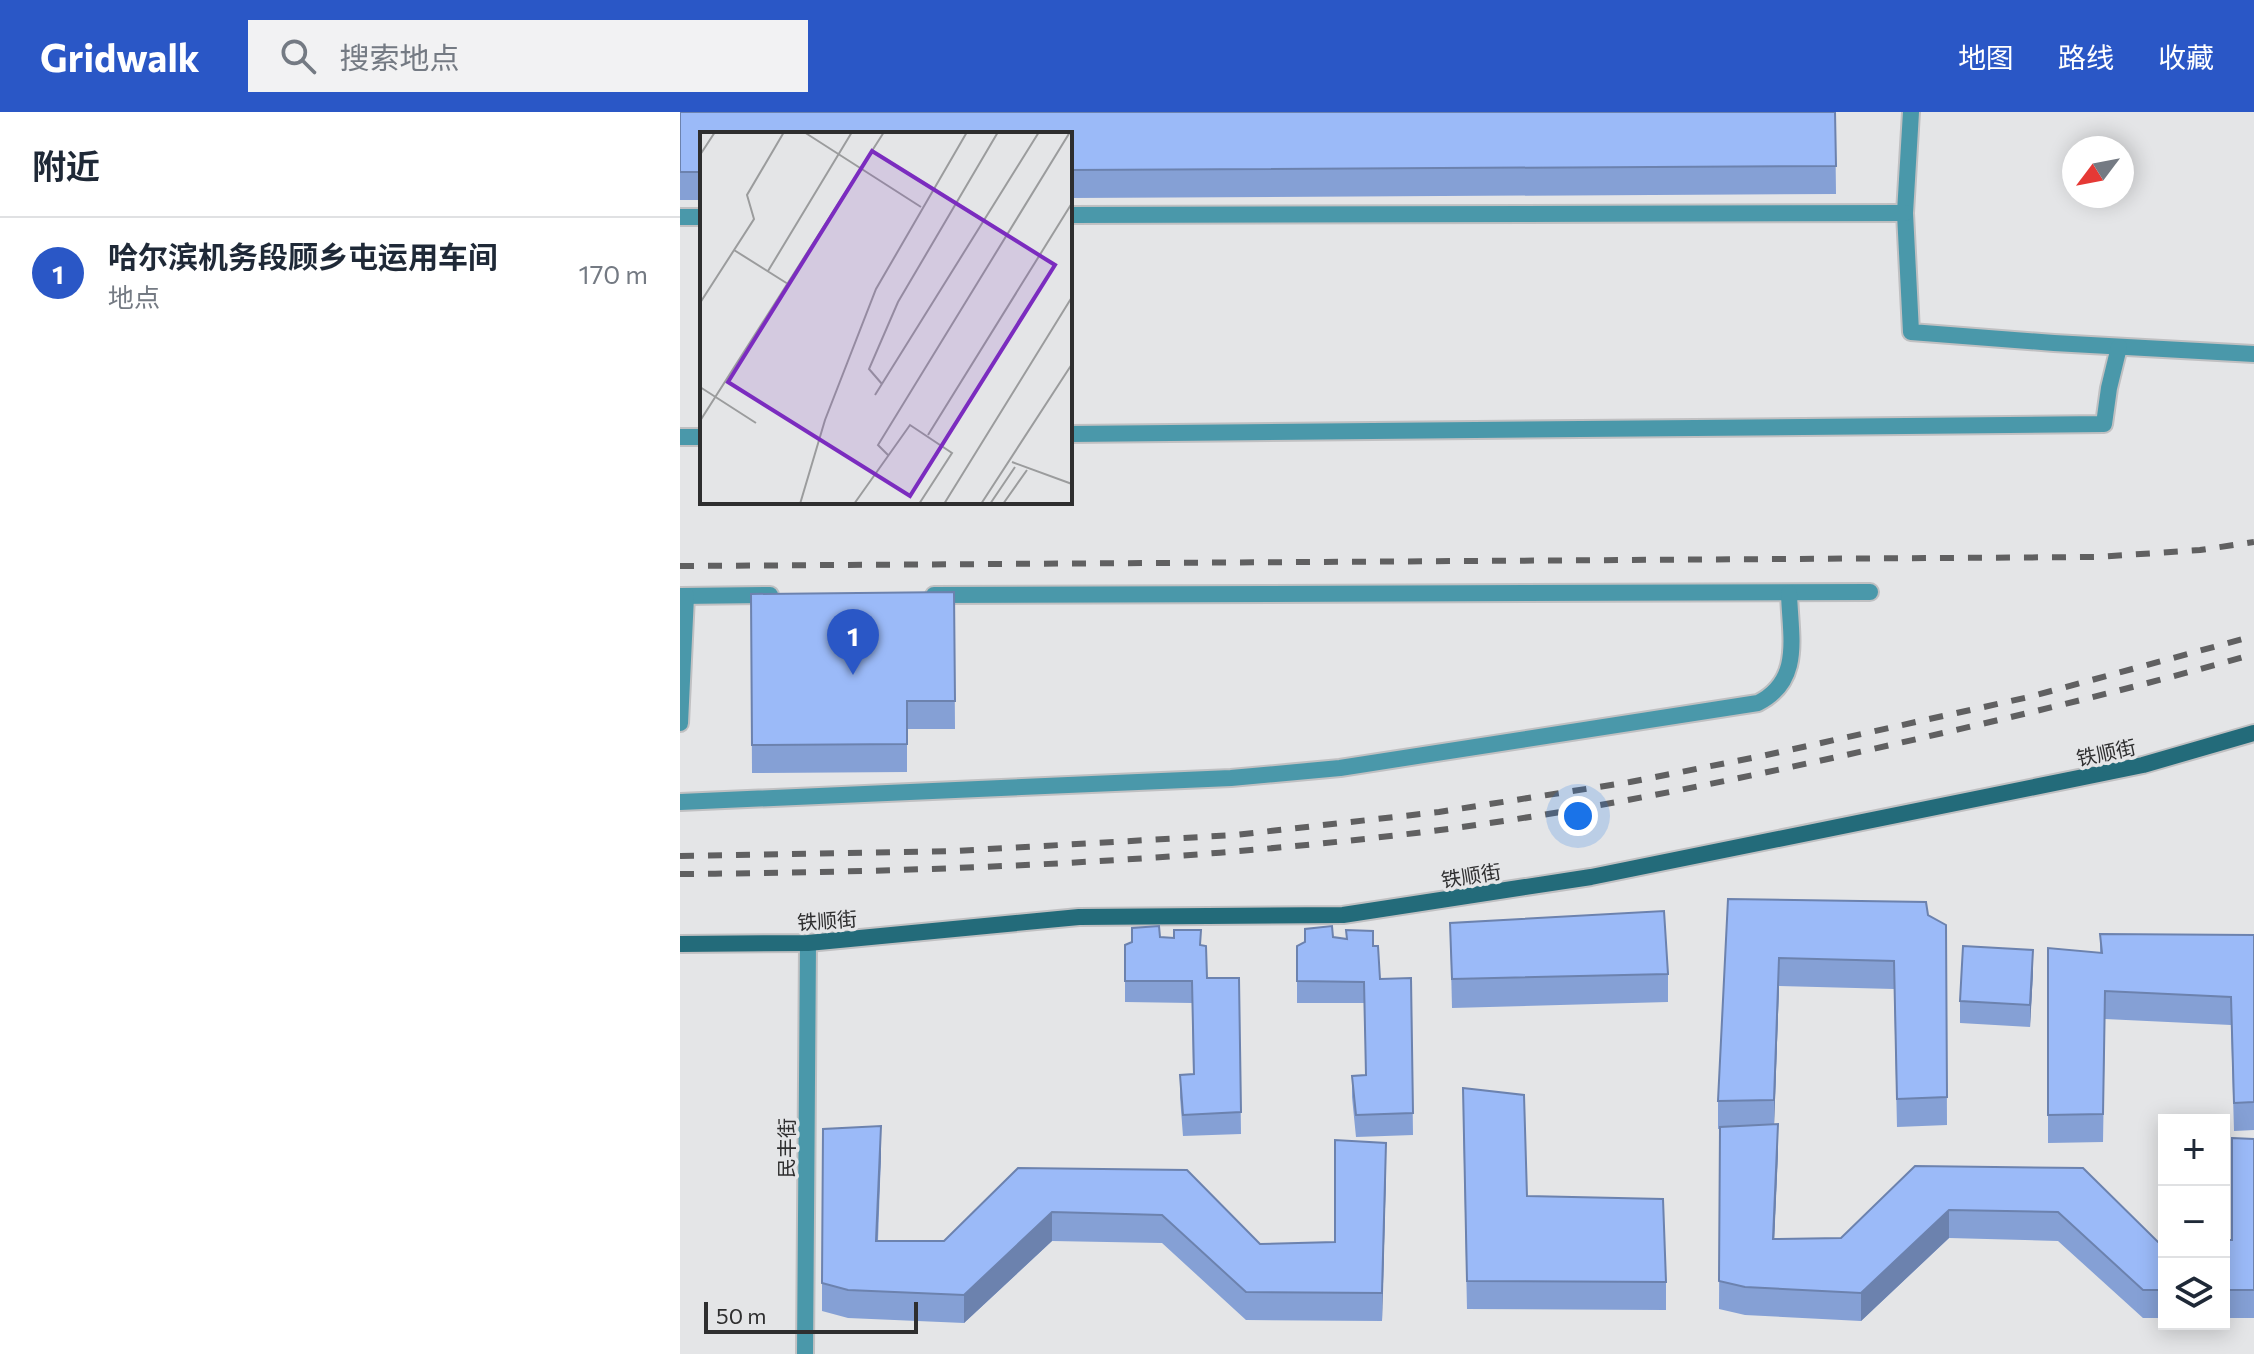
<!DOCTYPE html>
<html lang="zh">
<head>
<meta charset="utf-8">
<style>
  body { margin:0; font-family:Commissioner,"Noto Sans SC",sans-serif; background:#f2f2f3; color:#1f2937 }
  .controls { position:absolute; right:24px; bottom:24px; display:grid; overflow:hidden; border-radius:0px; box-shadow:0 4px 20px #0003 }
  .controls button { width:72px; height:72px; display:grid; place-items:center; padding:0; border:0; border-bottom:2px solid #e0e1e3; background:#fff; color:#1f2937; font:40px sans-serif }
  .compass { position:absolute; left:1382px; top:24px; width:72px; height:72px; border-radius:50%; background:#fff; box-shadow:0 4px 20px #0003; rotate:238deg }
  .scale { position:absolute; left:24px; bottom:20px; width:214px; box-sizing:border-box; padding-left:8px; border:4px solid #2e2e2f; border-top:0; font-size:22px; line-height:28px; white-space:nowrap; color:#2e2e2f; -webkit-text-stroke:6px #e4e5e7; paint-order:stroke }
  .you { position:absolute; left:898px; top:704px; width:28px; height:28px; margin:-20px; border:6px solid #fff; border-radius:50%; background:#1a73e8; box-shadow:0 0 0 12px #1a73e833 }
  .badge { display:grid; place-items:center; width:52px; height:52px; border-radius:50%; background:#2a57c6; color:#fff; font-size:26px; font-weight:700 }
  .pin { position:absolute; translate:-50% -66px; filter:drop-shadow(0 2px 4px #0008) }
  .pin::after { content:''; position:absolute; top:42px; width:28px; height:24px; background:inherit; clip-path:polygon(0 0,100% 0,50% 100%) }
  .list { margin:0; padding:0; list-style:none }
  h2 { display:flex; justify-content:space-between; align-items:center; height:104px; margin:0; padding:0 32px; font-size:34px }
  h2 small { font-size:26px; font-weight:400; color:#747a83 }
  .list li { display:grid; grid-template-columns:52px 1fr auto; gap:24px; align-items:center; box-sizing:border-box; height:112px; padding:0 32px; border-top:2px solid #e0e1e3 }
  .list b { display:block; font-size:30px; white-space:nowrap }
  .list p { margin:0; font-size:26px; white-space:nowrap; color:#747a83 }
  .list em { font-size:26px; font-style:normal; color:#747a83 }
  .icon { flex:none; width:44px; height:44px; fill:none; stroke:currentColor; stroke-width:2; stroke-linecap:round; stroke-linejoin:round }
  .map { position:relative; flex:none; width:1574px; height:1242px; overflow:hidden }
  header { display:flex; align-items:center; gap:48px; box-sizing:border-box; height:112px; padding:0 40px; background:#2a57c6; color:#fff }
  header strong { font-size:38px }
  nav { display:flex; gap:44px; margin-inline-start:auto; font-size:28px }
  .search { width:560px; height:72px; background:#f2f2f3; display:flex; align-items:center; gap:20px; box-sizing:border-box; padding:0 28px; border-radius:0px; color:#747a83; font-size:30px }
  main { display:flex }
  aside { flex:1; background:#fff }
  .map>svg:first-child { display:block }
</style>
</head>
<body>
<header>
<strong>Gridwalk</strong>
<div class="search"><svg class="icon" aria-label="search" viewBox="0 0 24 24"><circle cx="10" cy="10" r="6"/><path d="M15 15l6 6"/></svg>搜索地点</div>
<nav><a>地图</a><a>路线</a><a>收藏</a></nav>
</header>
<main>
<aside>
<h2>附近<small></small></h2>
<ul class="list">
<li><span class="badge">1</span><div><b>哈尔滨机务段顾乡屯运用车间</b><p>地点</p></div><em>170 m</em></li>
</ul>
</aside>
<div class="map">
<svg width="1574" height="1242" viewBox="0 0 1574 1242">
  <rect width="100%" height="100%" fill="#e4e5e7"/>
  <g fill="none" stroke-linecap="round" stroke-linejoin="round">
    <defs>
      <g id="service">
        <polyline points="1231,0 1225,101 1231,220 1374,231 1574,242"/>
        <polyline points="390,103 1225,101"/>
        <polyline points="0,105 22,105"/>
        <polyline points="390,322 1424,312 1429,276 1439,235"/>
        <polyline points="0,325 22,325"/>
        <polyline points="254,483 1190,480"/>
        <polyline points="0,484 90,483"/>
        <polyline points="0,611 6,484"/>
        <path d="M0,690L551,666L660,656L1078,591C1123,568 1110,524 1109,481"/>
      </g>
      <polyline id="tertiary" points="125,1242 128,831"/>
      <polyline id="secondary" points="0,832 128,831 399,805 663,803 911,765 1463,653 1574,621"/>
    </defs>
    <use href="#service" stroke="#c0c0c2" stroke-width="20"/>
    <use href="#tertiary" stroke="#c0c0c2" stroke-width="20"/>
    <use href="#secondary" stroke="#c0c0c2" stroke-width="20"/>
    <use href="#service" stroke="#4a98aa" stroke-width="16"/>
    <use href="#tertiary" stroke="#4a98aa" stroke-width="16"/>
    <use href="#secondary" stroke="#236b7a" stroke-width="16"/>
    <g stroke="#606061" stroke-width="6" stroke-dasharray="14 14" stroke-linecap="butt">
      <polyline points="0,454 1417,445 1520,438 1574,430"/>
      <polyline points="0,744 275,739 555,723 759,700 950,670 1082,644 1349,585 1574,524"/>
      <path d="M0,762C254,760 508,750 760,718C906,699 1049,669 1193,637C1321,608 1448,578 1574,542"/>
    </g>
  </g>
  <g fill="#85a0d5">
    <polygon points="0,0 1155,0 1156,82 390,86 390,22 22,22 22,88 0,88"/>
    <polygon points="274,480 275,617 227,617 227,660 72,661 71,482"/>
    <polygon points="1048,787 1248,803 1266,813 1267,1013 1217,1015 1214,877 1099,874 1094,1012 1098,1040 1094,1127 1161,1126 1235,1054 1478,1130 1484,1129 1484,1206 1463,1206 1378,1129 1269,1126 1181,1209 1065,1203 1039,1197 1040,1017 1038,1017 1038,989"/>
    <polygon points="770,811 988,862 988,890 772,896"/>
    <polygon points="1420,822 1574,823 1574,1018 1554,1019 1551,913 1425,907 1423,1030 1368,1031 1368,1003 1420,840"/>
    <polygon points="480,825 520,833 527,866 559,866 561,1022 503,1024 500,985 500,963 513,962 512,891 445,890 445,833 452,830"/>
    <polygon points="653,825 693,834 700,867 731,866 733,1023 676,1025 672,985 672,964 686,963 684,891 617,891 617,834"/>
    <polygon points="1353,860 1350,915 1280,911 1280,889"/>
    <polygon points="783,1004 847,1084 986,1170 986,1198 787,1197"/>
    <polygon points="1574,1027 1574,1206 1544,1206 1544,1128 1552,1128"/>
    <polygon points="201,1043 198,1129 264,1129 338,1056 580,1132 655,1130 706,1059 702,1209 566,1208 482,1131 372,1129 284,1211 168,1206 142,1199 142,1171"/>
  </g>
  <g fill="#6c82ae">
    <polygon points="1353,838 1353,860 1350,915 1350,893"/>
    <polygon points="1099,846 1099,874 1094,1016 1094,988"/>
    <polygon points="1098,1012 1098,1040 1093,1155 1093,1127"/>
    <polygon points="201,1014 201,1043 196,1157 196,1129"/>
    <polygon points="706,1031 706,1059 702,1209 702,1181"/>
    <polygon points="1269,1098 1269,1126 1181,1209 1181,1181"/>
    <polygon points="372,1100 372,1129 284,1211 284,1183"/>
  </g>
  <g fill="#9bbaf8" stroke="#6c82ae" stroke-width="2">
    <polygon points="0,0 1155,0 1156,54 390,58 390,22 22,22 22,60 0,60"/>
    <polygon points="274,480 275,589 227,589 227,632 72,633 71,482"/>
    <polygon points="1048,787 1246,790 1248,803 1266,813 1267,985 1217,987 1214,849 1099,846 1094,988 1038,989"/>
    <polygon points="984,799 988,862 772,867 770,811"/>
    <polygon points="479,814 480,825 494,826 494,818 521,818 520,833 526,834 527,866 559,866 561,1000 503,1003 500,963 514,962 512,869 445,869 445,833 452,830 452,816"/>
    <polygon points="652,814 653,825 667,827 666,818 693,819 693,834 698,834 700,867 731,866 733,1001 676,1003 672,964 686,963 684,870 617,869 617,834 625,830 625,817"/>
    <polygon points="1420,822 1574,823 1574,990 1554,991 1551,885 1425,879 1423,1002 1368,1003 1368,836 1422,841"/>
    <polygon points="1283,834 1353,838 1350,893 1280,889"/>
    <polygon points="783,976 844,983 847,1084 983,1087 986,1170 787,1169"/>
    <polygon points="1098,1012 1093,1127 1161,1126 1235,1054 1403,1056 1478,1130 1484,1129 1484,1178 1463,1178 1378,1100 1269,1098 1181,1181 1065,1175 1039,1169 1040,1015"/>
    <polygon points="201,1014 196,1129 264,1129 338,1056 507,1058 580,1132 655,1130 655,1028 706,1031 702,1181 566,1180 482,1103 372,1100 284,1183 168,1178 142,1171 143,1017"/>
    <polygon points="1552,1026 1574,1027 1574,1178 1544,1178 1544,1128 1552,1128"/>
  </g>
  <g text-anchor="middle" dominant-baseline="central" stroke-width="7" stroke-linejoin="round" paint-order="stroke">
    <g font-size="20" fill="#2e2e2f" stroke="#e4e5e7">
      <text transform="translate(1426 640) rotate(-12)">铁顺街</text>
      <text transform="translate(791 763) rotate(-9)">铁顺街</text>
      <text transform="translate(147 808) rotate(-4)">铁顺街</text>
      <text transform="translate(106 1036) rotate(-90)">民丰街</text>
    </g>
  </g>
  <g transform="translate(20 20)">
    <rect width="372" height="372" fill="#e4e5e7"/>
    <path fill="none" stroke="#9b9c9d" stroke-width="2" d="M104,0L221,75M0,23L15,0M254,69L283,89M34,118L88,152M68,139L152,0M0,171L54,87L47,63L84,0M182,252L169,237L198,170L298,0M0,255L56,291M175,263L339,0M0,289L184,0M228,303L372,71M188,323L178,313L370,0M312,330L372,352M100,372L125,288L176,157L267,0M154,372L210,293L252,321L219,372M244,372L372,165M281,372L372,232M290,372L315,335M303,372L327,338"/>
    <path fill="#7b2cbf" fill-opacity="0.15" stroke="#7b2cbf" stroke-width="4" d="M172,19L355,133L210,364L28,250Z"/>
    <rect width="372" height="372" fill="none" stroke="#2e2e2f" stroke-width="4"/>
  </g>
</svg>
<div class="controls">
<button>+</button>
<button>−</button>
<button><svg class="icon" aria-label="layers" viewBox="0 0 24 24"><path d="M12 4l9 5-9 5-9-5zM3 14l9 5 9-5"/></svg></button>
</div>
<svg class="compass" viewBox="-18 -18 36 36"><path d="M0-13l5 13h-10z" fill="#e53935"/><path d="M0 13l5-13h-10z" fill="#747a83"/></svg>
<div class="scale">50 m</div>
<div class="you"></div>
<div class="pin badge" style="left:173px;top:563px">1</div>
</div>
</main>
</body>
</html>
